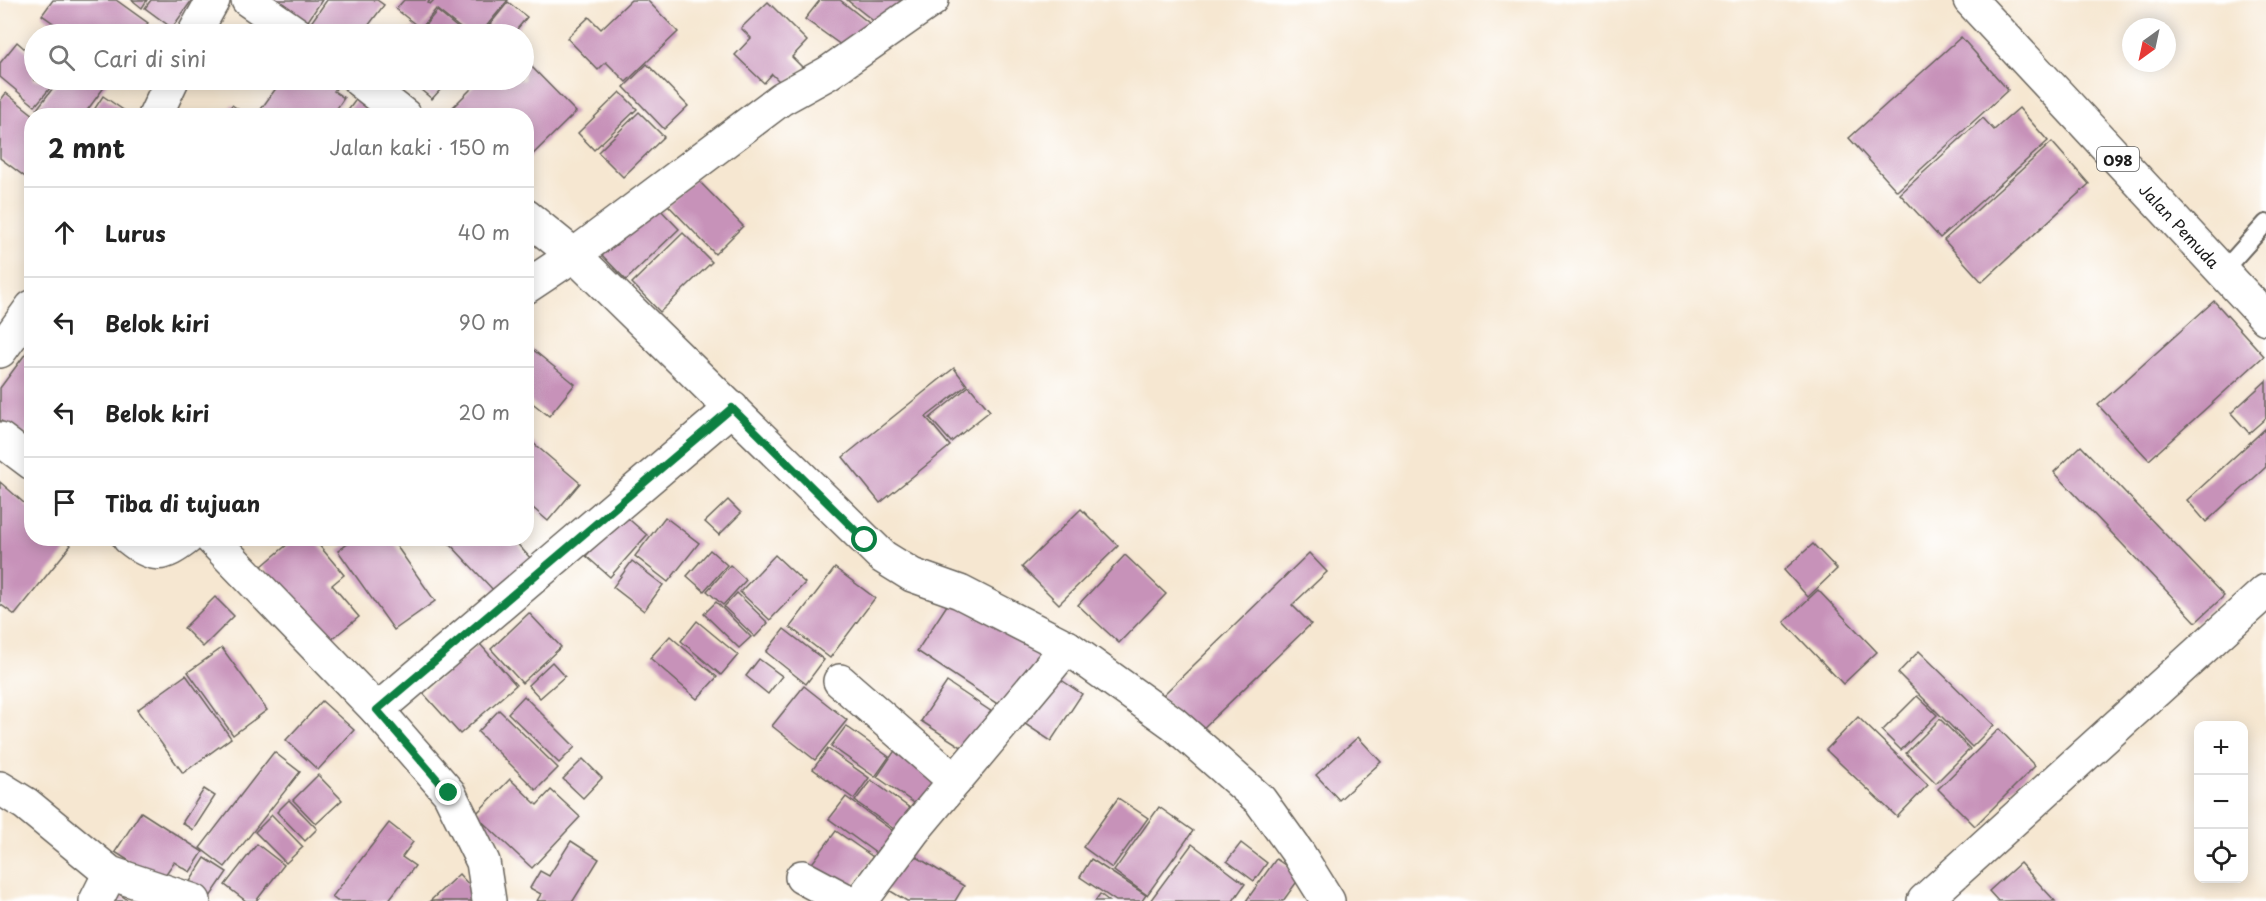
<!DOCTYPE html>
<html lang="id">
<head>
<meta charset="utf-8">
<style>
  body { margin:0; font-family:"Playpen Sans",sans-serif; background:#f6f6f6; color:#222 }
  .controls { position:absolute; right:18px; bottom:18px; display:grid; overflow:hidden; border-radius:12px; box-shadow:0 3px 15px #0003 }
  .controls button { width:54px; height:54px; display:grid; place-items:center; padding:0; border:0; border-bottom:2px solid #e0e0e0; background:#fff; color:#222; font:30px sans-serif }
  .compass { position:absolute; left:2122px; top:18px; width:54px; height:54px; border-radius:50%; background:#fff; box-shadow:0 3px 15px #0003; rotate:213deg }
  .stop { position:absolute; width:18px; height:18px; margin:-14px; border:4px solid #0b8043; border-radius:50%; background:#fff }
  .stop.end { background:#0b8043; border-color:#fff; box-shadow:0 2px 6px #0008 }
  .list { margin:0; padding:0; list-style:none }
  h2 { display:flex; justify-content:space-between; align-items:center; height:78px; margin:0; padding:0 24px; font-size:26px }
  h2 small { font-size:20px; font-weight:400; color:#767676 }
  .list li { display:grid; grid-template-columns:39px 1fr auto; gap:18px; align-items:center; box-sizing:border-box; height:90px; padding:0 24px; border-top:2px solid #e0e0e0 }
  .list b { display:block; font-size:22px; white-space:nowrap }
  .list em { font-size:20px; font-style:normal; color:#767676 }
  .icon { flex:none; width:33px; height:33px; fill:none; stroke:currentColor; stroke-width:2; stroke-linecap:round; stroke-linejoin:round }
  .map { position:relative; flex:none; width:2266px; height:901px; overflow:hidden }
  .search { position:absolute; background:#fff; box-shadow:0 3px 15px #0003; left:24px; top:24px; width:510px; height:66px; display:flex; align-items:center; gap:15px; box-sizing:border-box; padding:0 21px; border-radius:33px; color:#767676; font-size:22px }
  .panel { position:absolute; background:#fff; box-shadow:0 3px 15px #0003; left:24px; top:108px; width:510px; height:438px; border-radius:24px }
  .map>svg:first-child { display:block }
</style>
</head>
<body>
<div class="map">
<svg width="2266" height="901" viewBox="0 0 2266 901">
  <rect width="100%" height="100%" fill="#fff"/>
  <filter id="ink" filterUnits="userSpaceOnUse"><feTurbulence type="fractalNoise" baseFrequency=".0167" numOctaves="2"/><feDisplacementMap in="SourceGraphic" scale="12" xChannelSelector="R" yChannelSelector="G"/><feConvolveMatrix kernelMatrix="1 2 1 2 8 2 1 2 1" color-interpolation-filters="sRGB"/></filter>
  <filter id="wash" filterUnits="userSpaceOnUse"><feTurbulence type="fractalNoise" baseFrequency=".008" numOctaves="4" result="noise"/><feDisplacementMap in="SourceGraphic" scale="24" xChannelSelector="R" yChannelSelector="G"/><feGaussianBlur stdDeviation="1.35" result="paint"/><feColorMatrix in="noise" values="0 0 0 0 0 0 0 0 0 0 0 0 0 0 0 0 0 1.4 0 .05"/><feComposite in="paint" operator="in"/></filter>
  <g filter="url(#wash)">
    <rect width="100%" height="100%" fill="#f6e7d1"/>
    <g id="blocks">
      <g fill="#c792b9">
        <polygon points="53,0 116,0 148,23 140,34 69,34 42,15"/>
        <polygon points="132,0 147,0 142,8"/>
        <polygon points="151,0 192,0 172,28 145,8"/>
        <polygon points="270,0 322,0 306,24"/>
        <polygon points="327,0 377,0 384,5 362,34 325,34 310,24"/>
        <polygon points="404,0 430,0 428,3 430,4 434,0 508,0 480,34 468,34 436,9 421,29 396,9"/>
        <polygon points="631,0 647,0 678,32 626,82 606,62 598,70 567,38 589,17 601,29"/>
        <polygon points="820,0 840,0 869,23 848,50 805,19"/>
        <polygon points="847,0 909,0 885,30"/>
        <polygon points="508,2 527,17 513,34 482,34"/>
        <polygon points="768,2 807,41 792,57 803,68 784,86 772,74 764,83 735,55 751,38 741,28"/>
        <polygon points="437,11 465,34 406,34 415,25 421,30"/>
        <polygon points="1961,37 2008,90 1897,191 1849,138"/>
        <polygon points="17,42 34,57 34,80 57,80 35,106 0,77 0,63"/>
        <polygon points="524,59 576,112 526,161 526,116 444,116 480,80 524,80"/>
        <polygon points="647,64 688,106 664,129 624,87"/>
        <polygon points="59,80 104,80 108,82 83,116 45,116 37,109"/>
        <polygon points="282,80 342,80 334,91 344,98 332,116 256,116"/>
        <polygon points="409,80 449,80 432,99"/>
        <polygon points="620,92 637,109 594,150 578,133"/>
        <polygon points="6,93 35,116 32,116 32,182 0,158 0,101"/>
        <polygon points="360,94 388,116 344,116"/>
        <polygon points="103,96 132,116 90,116"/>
        <polygon points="232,105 248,116 224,116"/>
        <polygon points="2019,108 2048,141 1940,238 1900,194 1983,118 1994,130"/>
        <polygon points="639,112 664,137 623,177 598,152"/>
        <polygon points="2052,142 2089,184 1982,282 1944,240"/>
        <polygon points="696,178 743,226 715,254 668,205"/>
        <polygon points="654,203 679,229 626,280 601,254"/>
        <polygon points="683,233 712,262 660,312 632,283"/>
        <polygon points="2214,301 2264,356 2149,460 2098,405"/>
        <polygon points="526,344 575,384 549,416 526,398"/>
        <polygon points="32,345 32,426 23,437 0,420 0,388"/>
        <polygon points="954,368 967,385 926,417 950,446 880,503 843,457"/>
        <polygon points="2266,381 2266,418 2249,433 2231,413"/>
        <polygon points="969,386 990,411 951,442 930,418"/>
        <polygon points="2265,429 2266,467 2206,522 2187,500"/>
        <polygon points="526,437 580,483 548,521 526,502"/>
        <polygon points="2081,446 2224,596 2196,622 2054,472"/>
        <polygon points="0,482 32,510 32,538 64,538 71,545 15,615 0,604"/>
        <polygon points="728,500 741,513 719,535 705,522"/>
        <polygon points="1081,509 1118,546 1059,604 1022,567"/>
        <polygon points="623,514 647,535 610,577 586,556"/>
        <polygon points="665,517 699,543 668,582 635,556"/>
        <polygon points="295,538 313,538 344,575 332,585 359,617 326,644 262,566"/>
        <polygon points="356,538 391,538 435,601 394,630 338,551"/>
        <polygon points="452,538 512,538 532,560 496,593 448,542"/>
        <polygon points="1813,544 1837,569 1808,597 1784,570"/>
        <polygon points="710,550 727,565 704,591 687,576"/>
        <polygon points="1309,553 1327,572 1292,605 1311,624 1196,735 1160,698"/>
        <polygon points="775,555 805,583 770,620 740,592"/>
        <polygon points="1125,555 1166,594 1119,643 1078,605"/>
        <polygon points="632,561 663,585 644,611 613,587"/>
        <polygon points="730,565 746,580 723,605 707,591"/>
        <polygon points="835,568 875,598 830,658 790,627"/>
        <polygon points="1818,590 1877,652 1843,684 1784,622"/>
        <polygon points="737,593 768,623 755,637 724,607"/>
        <polygon points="215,597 234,616 203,647 184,628"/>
        <polygon points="951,599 1050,647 1008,711 917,651"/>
        <polygon points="716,602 751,637 739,648 704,614"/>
        <polygon points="529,613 561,647 522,683 491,649"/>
        <polygon points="697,621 738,655 721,675 681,641"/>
        <polygon points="784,629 824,660 806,684 766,652"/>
        <polygon points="670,636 717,677 697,699 650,658"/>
        <polygon points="480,644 516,685 460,734 423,693"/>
        <polygon points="222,648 267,710 233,735 188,672"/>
        <polygon points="1919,651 1994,725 1972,747 1898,673"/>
        <polygon points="759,659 782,676 768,694 746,676"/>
        <polygon points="552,662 565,676 540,698 528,685"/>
        <polygon points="186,675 231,738 183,773 137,710"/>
        <polygon points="1054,675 1082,694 1051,741 1022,722"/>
        <polygon points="947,682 995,714 969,752 921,721"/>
        <polygon points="804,686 847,720 815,760 772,726"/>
        <polygon points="524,696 575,747 559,763 508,713"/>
        <polygon points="1917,696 1937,715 1901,750 1882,731"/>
        <polygon points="322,701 354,730 318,770 286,740"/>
        <polygon points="499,710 558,768 536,790 478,732"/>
        <polygon points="1858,717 1928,785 1897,817 1826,750"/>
        <polygon points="1940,719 1970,749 1936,783 1906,753"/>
        <polygon points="846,726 889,757 875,777 831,746"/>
        <polygon points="1999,729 2035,766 1975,826 1938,789"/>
        <polygon points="1358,737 1381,762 1339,800 1316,775"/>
        <polygon points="828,749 869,778 854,799 813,769"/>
        <polygon points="896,749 940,779 920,807 877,777"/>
        <polygon points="274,752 300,772 225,867 200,848"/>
        <polygon points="583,759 602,778 583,798 563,779"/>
        <polygon points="318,775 342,800 316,824 293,800"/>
        <polygon points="510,779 537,805 551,790 580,817 532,868 475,815"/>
        <polygon points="871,780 914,811 898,832 855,801"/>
        <polygon points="204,789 215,796 193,830 182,823"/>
        <polygon points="846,797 897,834 880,856 829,819"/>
        <polygon points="1118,798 1148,818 1112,868 1083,847"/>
        <polygon points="289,800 317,829 305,841 277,812"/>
        <polygon points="1159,807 1193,831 1147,895 1114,871"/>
        <polygon points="141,812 203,852 190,872 174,862 161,881 115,852"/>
        <polygon points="272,815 303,847 286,863 255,832"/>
        <polygon points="389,823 413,842 402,857 415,866 388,901 337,901 332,897"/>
        <polygon points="836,831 873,857 843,897 807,870"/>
        <polygon points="571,841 599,859 573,901 537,901 541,894 530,888 540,871 549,876"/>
        <polygon points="1241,843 1267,863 1254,881 1227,861"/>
        <polygon points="257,844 284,865 256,901 246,901 225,885"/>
        <polygon points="1192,844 1245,884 1233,901 1150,901"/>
        <polygon points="904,849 964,886 955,901 907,901 882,886"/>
        <polygon points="205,858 227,872 210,897 189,883"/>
        <polygon points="1091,859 1146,895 1142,901 1116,901 1080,877"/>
        <polygon points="1276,859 1301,876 1283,901 1246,901"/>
        <polygon points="2020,863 2055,901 1998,901 1989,891"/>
        <polygon points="459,874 481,898 478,901 430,901"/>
        <polygon points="115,891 129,901 108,901"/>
        <polygon points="1100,894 1109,901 1095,901"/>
      </g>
    </g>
  </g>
  <g filter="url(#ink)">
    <use href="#blocks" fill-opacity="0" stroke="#68635b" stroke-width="1.5"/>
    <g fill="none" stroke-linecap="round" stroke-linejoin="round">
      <defs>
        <polyline id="service" points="2223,271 2266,223"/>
        <g id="minor">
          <polyline points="248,0 297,34"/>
          <polyline points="194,34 213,0"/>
          <polyline points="359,80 405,116"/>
          <polyline points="155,116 172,80"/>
          <polyline points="526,216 574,255 883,557 912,575 960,592 1067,647 1173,723 1260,800 1298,853 1328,901"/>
          <polyline points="526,287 574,255 781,99 828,73 932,0"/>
          <polyline points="0,351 32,307"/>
          <polyline points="0,439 32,463"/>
          <path d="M129,538C154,558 162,557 187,538"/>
          <polyline points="211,538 377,710 449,793 483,862 489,901"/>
          <polyline points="840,681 955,781"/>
          <polyline points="377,710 732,408"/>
          <polyline points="0,788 26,804 110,873 194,901"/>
          <polyline points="802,877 847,901"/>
          <polyline points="96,901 110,873"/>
          <polyline points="861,901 914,830 1067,647"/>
          <polyline points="1924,901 2266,591"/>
        </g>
        <g id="primary">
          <path id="s1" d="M1970,0L2266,318"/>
        </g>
      </defs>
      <use href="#service" stroke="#68635b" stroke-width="20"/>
      <use href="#minor" stroke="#68635b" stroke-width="36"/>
      <use href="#primary" stroke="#68635b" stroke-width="36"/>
      <use href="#service" stroke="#fff" stroke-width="16"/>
      <use href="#minor" stroke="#fff" stroke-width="33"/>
      <use href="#primary" stroke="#fff" stroke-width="33"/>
    </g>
  </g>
  <g fill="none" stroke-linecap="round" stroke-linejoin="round" filter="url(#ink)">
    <polyline stroke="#0b8043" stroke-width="8" points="449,793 377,710 732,408 865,540"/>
  </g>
  <g text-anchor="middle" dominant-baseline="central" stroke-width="4.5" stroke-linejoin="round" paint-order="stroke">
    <rect fill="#fff" stroke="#606060" stroke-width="1.5" x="2097" y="147" width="42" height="24" rx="4.5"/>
    <g font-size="15" font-weight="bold" fill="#1c1c1c">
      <text x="2118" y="159">098</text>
    </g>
    <g font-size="16" fill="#1c1c1c" stroke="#fff">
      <text stroke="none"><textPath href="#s1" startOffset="308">Jalan Pemuda</textPath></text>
    </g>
  </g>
</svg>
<div class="controls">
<button>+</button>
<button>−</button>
<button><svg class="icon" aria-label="locate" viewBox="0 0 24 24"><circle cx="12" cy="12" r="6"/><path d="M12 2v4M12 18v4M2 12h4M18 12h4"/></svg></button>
</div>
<svg class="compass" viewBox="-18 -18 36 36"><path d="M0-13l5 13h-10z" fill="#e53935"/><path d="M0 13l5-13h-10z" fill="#767676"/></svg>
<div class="stop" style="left:865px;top:540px"></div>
<div class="stop end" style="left:449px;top:793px"></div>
<div class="search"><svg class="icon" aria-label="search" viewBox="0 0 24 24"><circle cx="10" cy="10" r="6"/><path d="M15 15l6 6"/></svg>Cari di sini</div>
<section class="panel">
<h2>2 mnt<small>Jalan kaki · 150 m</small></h2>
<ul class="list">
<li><svg class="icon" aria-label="ahead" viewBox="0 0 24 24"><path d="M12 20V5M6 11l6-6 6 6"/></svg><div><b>Lurus</b></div><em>40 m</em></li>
<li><svg class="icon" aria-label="left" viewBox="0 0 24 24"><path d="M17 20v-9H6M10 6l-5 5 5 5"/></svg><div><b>Belok kiri</b></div><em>90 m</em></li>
<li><svg class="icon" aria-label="left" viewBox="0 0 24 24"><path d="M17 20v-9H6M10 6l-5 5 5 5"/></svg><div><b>Belok kiri</b></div><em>20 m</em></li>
<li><svg class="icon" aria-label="arrive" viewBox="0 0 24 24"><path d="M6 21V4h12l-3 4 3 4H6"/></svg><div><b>Tiba di tujuan</b></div></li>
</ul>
</section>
</div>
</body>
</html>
